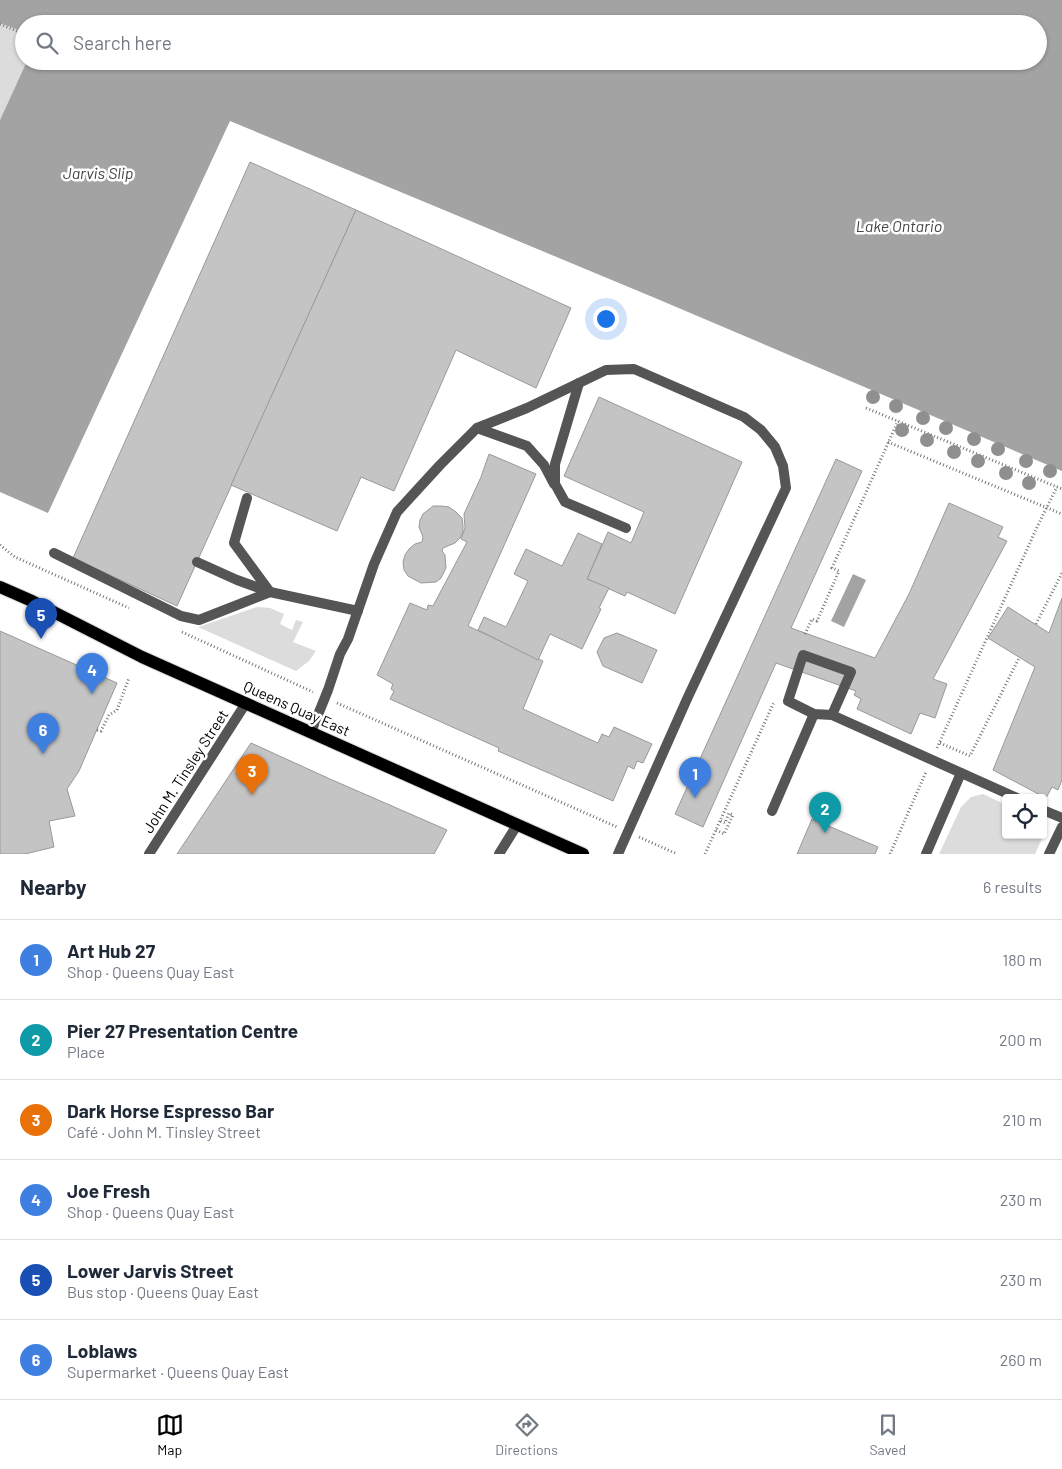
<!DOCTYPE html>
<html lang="en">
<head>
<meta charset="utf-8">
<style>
  body { margin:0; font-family:Barlow,sans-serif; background:#f2f2f3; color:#1f2937 }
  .controls { position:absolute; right:15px; bottom:15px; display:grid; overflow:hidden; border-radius:5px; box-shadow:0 1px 4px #0004 }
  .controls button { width:45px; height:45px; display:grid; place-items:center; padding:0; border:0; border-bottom:1px solid #e0e1e3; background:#fff; color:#1f2937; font:25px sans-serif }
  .you { position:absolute; left:605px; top:318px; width:18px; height:18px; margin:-12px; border:4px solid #fff; border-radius:50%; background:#1a73e8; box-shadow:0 0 0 8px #1a73e833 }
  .badge { display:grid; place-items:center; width:32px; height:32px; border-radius:50%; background:#000; color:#fff; font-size:16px; font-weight:700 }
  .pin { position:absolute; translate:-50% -41px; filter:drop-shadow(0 1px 2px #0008) }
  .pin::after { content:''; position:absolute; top:26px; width:18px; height:15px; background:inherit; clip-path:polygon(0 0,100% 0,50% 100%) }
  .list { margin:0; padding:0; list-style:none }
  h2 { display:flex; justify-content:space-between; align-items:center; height:65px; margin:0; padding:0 20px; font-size:21px }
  h2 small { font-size:16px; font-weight:400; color:#747a83 }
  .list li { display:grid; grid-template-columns:32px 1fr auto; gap:15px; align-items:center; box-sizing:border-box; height:80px; padding:0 20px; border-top:1px solid #e0e1e3 }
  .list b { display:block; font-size:19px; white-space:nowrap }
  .list p { margin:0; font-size:16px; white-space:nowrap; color:#747a83 }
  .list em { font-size:16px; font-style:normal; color:#747a83 }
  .icon { flex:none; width:28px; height:28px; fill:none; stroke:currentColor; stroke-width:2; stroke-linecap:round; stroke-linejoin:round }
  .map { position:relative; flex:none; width:1062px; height:854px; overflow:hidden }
  .search { position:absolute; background:#fff; box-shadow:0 1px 4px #0004; left:15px; right:15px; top:15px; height:55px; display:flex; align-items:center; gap:12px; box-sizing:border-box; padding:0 18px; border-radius:28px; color:#747a83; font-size:19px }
  .sheet { height:545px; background:#fff }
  nav { display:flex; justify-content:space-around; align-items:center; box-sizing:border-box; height:70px; border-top:1px solid #e0e1e3; background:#fff; font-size:14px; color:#747a83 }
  nav a { display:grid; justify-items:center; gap:2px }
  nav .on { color:#000 }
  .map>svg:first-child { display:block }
</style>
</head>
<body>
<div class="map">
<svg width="1062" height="854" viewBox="0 0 1062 854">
  <rect width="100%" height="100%" fill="#fff"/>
  <g fill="#dcdcdc">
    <polygon points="0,23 24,32 24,61 27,61 0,120"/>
    <polygon points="257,607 270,608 284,614 280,624 292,630 296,620 303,622 293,642 316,651 309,661 296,671 198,627"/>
    <polygon points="983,794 1006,805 1006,835 1043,835 1043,822 1046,830 1035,854 939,854 961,807 971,797"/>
  </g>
  <g fill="#a3a3a3">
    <polygon points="0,0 1062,0 1062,471 655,298 230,121 48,513 0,492 0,120 27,61 1038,61 1038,24 24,24 24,32 0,23"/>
    <polygon points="853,574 866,580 844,627 831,621"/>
  </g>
  <g fill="#c4c4c4" stroke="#999">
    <polygon points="250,162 356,210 177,606 73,558"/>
    <polygon points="356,210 571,308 536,388 456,350 394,491 361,477 337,531 231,485"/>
    <polygon points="599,397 742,462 675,614 627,592 625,596 587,579 608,532 631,543 644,512 564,476"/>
    <polygon points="489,454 536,474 468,626 543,661 523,709 598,743 602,734 609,737 614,727 652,744 643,763 637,761 634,769 628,766 613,801 498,751 499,748 390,699 394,691 391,689 393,684 377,675 410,603 427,610 428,605 433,606 467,542 461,539 465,528 464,514 481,477"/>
    <polygon points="836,459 862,471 791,628 875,658 909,594 949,503 1003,527 998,537 1007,541 933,679 947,684 935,718 920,713 911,734 857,709 861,699 854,695 856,691 776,663 703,827 675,814"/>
    <polygon points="433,506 441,506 449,507 456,512 462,518 463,525 463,532 460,538 455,543 443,548 442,551 445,555 446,568 441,578 436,582 421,583 408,576 404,570 403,562 405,555 409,549 415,544 422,542 423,537 419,527 420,520 423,514"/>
    <polygon points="578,533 602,544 587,579 609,588 599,608 601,609 582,649 550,634 538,660 478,630 484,617 506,627 528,581 514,574 526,549 562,566"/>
    <polygon points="1062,598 1062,780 1058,790 1052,787 1046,798 993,770 1035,667 988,638 1008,607 1049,633"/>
    <polygon points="0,631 117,683 79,771 67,789 75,816 49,821 54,847 25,854 0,854"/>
    <polygon points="617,633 657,650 642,683 603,666 597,652 604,638"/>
    <polygon points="251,743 330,779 447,830 434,854 177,854"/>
    <polygon points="812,819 878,847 875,854 797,854"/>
  </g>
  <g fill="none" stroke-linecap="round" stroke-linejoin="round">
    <defs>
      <polyline id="primary" points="0,587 32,601 142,657 583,854"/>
    </defs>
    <use href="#primary" stroke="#dbdbdb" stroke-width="14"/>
    <g stroke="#777" stroke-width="3" stroke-dasharray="1 2.5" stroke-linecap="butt">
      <polyline points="0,24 24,34"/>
      <polyline points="866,408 1062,489"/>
      <polyline points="888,442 1062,514"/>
      <polyline points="0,545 15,557 129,608"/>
      <polyline points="1036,624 1062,573"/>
      <polyline points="182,632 313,692"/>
      <polyline points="805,634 812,619 817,621 839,571 832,568 898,421"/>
      <polyline points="337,703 617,827"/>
      <polyline points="97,730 101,731 109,715 117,710 129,678"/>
      <polyline points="940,743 970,756 1019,658"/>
      <polyline points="937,748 1038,525 1057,487"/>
      <polyline points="716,830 724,834 733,815 729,813 725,823 720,821"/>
      <polyline points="639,837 677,854"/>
      <polyline points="705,854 774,702"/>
      <polyline points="890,854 926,772"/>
    </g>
    <g stroke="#555" stroke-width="10">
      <polyline points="579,383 555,464 555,484 565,502 626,528"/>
      <polyline points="477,428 527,446 544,465 554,484"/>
      <polyline points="54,553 181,616 199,620 270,592 234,543 247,498"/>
      <polyline points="197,562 237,580 270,592 358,611"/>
      <polyline points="832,715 851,672 803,655 788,701 814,714 832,715 1017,798"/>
      <polyline points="311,732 328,690 340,654 348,639 374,564 397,512 440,465 477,428 527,408 606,370 634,369 744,417 761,430 775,447 783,466 786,488 687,699 618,854"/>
      <polyline points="1043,810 1062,818"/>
      <polyline points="772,811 814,714"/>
      <polyline points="926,854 961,773"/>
      <polyline points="1049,854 1062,827"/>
    </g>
    <g stroke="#555" stroke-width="10">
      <polyline points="149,854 246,703"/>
      <polyline points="499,854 517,825"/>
    </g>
    <use href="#primary" stroke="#000" stroke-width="12"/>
  </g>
  <g fill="#8f8f8f">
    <circle cx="873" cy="397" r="7"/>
    <circle cx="896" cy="406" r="7"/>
    <circle cx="923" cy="418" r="7"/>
    <circle cx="946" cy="428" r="7"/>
    <circle cx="902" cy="430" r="7"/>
    <circle cx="974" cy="439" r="7"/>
    <circle cx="927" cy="440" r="7"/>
    <circle cx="998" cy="449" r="7"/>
    <circle cx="954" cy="452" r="7"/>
    <circle cx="978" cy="461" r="7"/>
    <circle cx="1026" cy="461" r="7"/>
    <circle cx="1050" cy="471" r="7"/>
    <circle cx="1006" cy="473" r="7"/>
    <circle cx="1029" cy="483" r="7"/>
  </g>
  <g text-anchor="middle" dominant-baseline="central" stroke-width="5" stroke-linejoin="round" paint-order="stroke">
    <g font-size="15" fill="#000" stroke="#fff">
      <text transform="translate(297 708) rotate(24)">Queens Quay East</text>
      <text transform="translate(185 771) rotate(-57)">John M. Tinsley Street</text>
    </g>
    <g font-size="16" font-style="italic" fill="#444" stroke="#fff">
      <text x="98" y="172">Jarvis Slip</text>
      <text x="899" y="225">Lake Ontario</text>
    </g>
  </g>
</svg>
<div class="controls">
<button><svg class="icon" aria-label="locate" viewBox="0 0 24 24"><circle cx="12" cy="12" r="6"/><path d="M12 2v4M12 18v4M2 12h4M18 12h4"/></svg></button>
</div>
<div class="you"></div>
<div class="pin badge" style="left:695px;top:798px;background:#3f7fe0">1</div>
<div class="pin badge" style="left:825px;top:833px;background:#0f9aa8">2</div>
<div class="pin badge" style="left:252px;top:795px;background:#e8710a">3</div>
<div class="pin badge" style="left:92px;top:694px;background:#3f7fe0">4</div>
<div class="pin badge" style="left:41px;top:639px;background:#1a4fb4">5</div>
<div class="pin badge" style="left:43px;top:754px;background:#3f7fe0">6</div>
<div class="search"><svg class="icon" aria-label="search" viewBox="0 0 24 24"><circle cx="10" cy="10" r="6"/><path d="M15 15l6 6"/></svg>Search here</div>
</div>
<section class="sheet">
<h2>Nearby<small>6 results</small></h2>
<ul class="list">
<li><span class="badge" style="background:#3f7fe0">1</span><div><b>Art Hub 27</b><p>Shop · Queens Quay East</p></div><em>180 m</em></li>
<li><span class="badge" style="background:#0f9aa8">2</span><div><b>Pier 27 Presentation Centre</b><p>Place</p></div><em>200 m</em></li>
<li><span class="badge" style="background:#e8710a">3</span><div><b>Dark Horse Espresso Bar</b><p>Café · John M. Tinsley Street</p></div><em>210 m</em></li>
<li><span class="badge" style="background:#3f7fe0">4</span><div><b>Joe Fresh</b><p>Shop · Queens Quay East</p></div><em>230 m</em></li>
<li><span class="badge" style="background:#1a4fb4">5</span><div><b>Lower Jarvis Street</b><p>Bus stop · Queens Quay East</p></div><em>230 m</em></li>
<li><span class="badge" style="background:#3f7fe0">6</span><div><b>Loblaws</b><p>Supermarket · Queens Quay East</p></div><em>260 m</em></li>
</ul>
</section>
<nav>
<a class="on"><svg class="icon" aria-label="map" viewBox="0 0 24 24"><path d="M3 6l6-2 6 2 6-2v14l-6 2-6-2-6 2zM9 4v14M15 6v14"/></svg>Map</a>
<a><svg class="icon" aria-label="directions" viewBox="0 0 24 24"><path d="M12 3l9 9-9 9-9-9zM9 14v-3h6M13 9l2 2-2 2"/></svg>Directions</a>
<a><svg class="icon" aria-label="saved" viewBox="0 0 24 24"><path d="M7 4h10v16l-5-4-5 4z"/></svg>Saved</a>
</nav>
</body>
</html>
